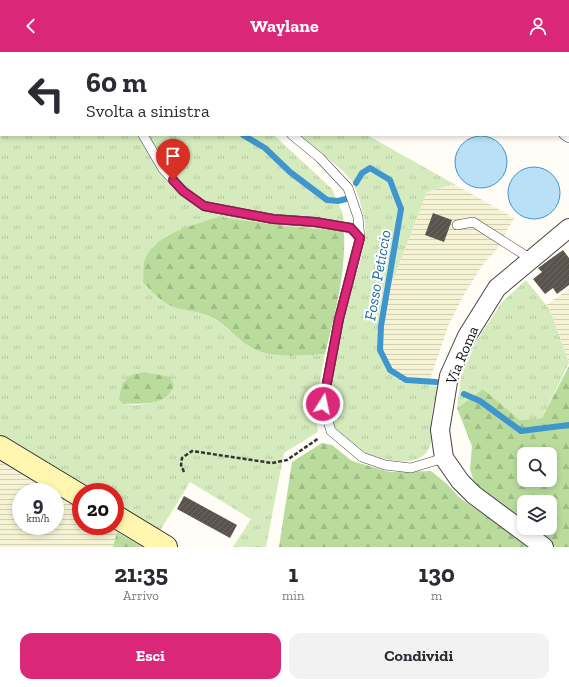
<!DOCTYPE html>
<html lang="it">
<head>
<meta charset="utf-8">
<style>
	:root { --surface:#fff; --page:#f2f2f3; --text:#2b2b33; --muted:#7c7c81; --accent:#db2777 }
	body { margin:0; font-family:"Zilla Slab",serif; background:var(--page); color:var(--text); height:100vh; display:flex; flex-direction:column; font-size:15px; white-space:nowrap }
	* { box-sizing:border-box; margin:0 }
	p { font-size:13px; color:var(--muted) }
	.icon { flex:none; width:22px; height:22px; fill:none; stroke:currentColor; stroke-width:2; stroke-linecap:round; stroke-linejoin:round }
	.map { position:relative; height:495px; overflow:hidden }
	.panel { display:flex; flex-direction:column; background:var(--surface); flex:1 }
	.panel>* { flex:none }
	.top-card { position:absolute; left:0px; top:0px; width:569px; height:84px; box-shadow:0 2px 6px #0003; background:#fff; color:var(--text); overflow:hidden }
	.fabs { position:absolute; left:517px; top:395px; display:grid; gap:8px }
	.fabs a { display:grid; place-items:center; width:40px; height:40px; border-radius:8px; background:var(--surface); box-shadow:0 2px 6px #0003; font-size:20px }
	.speed { position:absolute; left:12px; top:431px; display:flex; gap:8px; font-size:20px; font-weight:700; text-align:center }
	.speed>* { display:grid; place-content:center; width:52px; height:52px; border-radius:50%; background:var(--surface); box-shadow:0 2px 6px #0003; line-height:1 }
	.speed small { font-size:10px; font-weight:400 }
	.speed .limit { border:6px solid #d22; background:#fff; color:#111 }
	.pin { position:absolute; display:grid; place-items:center; width:34px; height:34px; color:#fff; margin:-41px -17px; border-radius:50% 50% 50% 0; rotate:-45deg; box-shadow:0 0 4px #0007 }
	.pin .icon { rotate:45deg }
	.me { position:absolute; width:44px; margin:-22px; rotate:10deg; stroke-linejoin:round; filter:drop-shadow(0 0 3px #0008) }
	.turn { display:flex; align-items:center; gap:14px; height:84px; padding:0 20px; font-size:18px }
	.turn .icon { width:52px; height:52px; stroke-width:2.5 }
	.turn b { display:block; font-size:28px; line-height:34px }
	.eta { display:flex; justify-content:space-evenly; align-items:center; height:68px; text-align:center }
	.eta b { font-size:24px; font-weight:800; line-height:28px }
	.primary-button { display:flex; gap:8px; margin-top:auto; padding:8px 20px }
	.primary-button a { flex:1; height:46px; border-radius:12px; background:var(--accent); color:#fff; font-size:16px; font-weight:800; line-height:46px; text-align:center }
	.primary-button a+a { background:var(--page); color:var(--text) }
	header { display:flex; justify-content:space-between; align-items:center; height:52px; padding:0 20px; background:var(--accent); color:#fff; font-size:18px; font-weight:800 }
	.map>svg:first-child { display:block }
	.farmland { fill:url(#farmland-rules) }
	.grass { fill:url(#grass-tufts); fill-rule:evenodd }
	.forest { fill:url(#forest-firs); fill-rule:evenodd }
	.water { fill:#b9e0f7; stroke:#3f96cf }
	.lines { fill:none; stroke-linecap:round; stroke-linejoin:round }
	.stream { stroke:#3f96cf; stroke-width:6 }
	.building { fill:url(#building-hatch) }
	.lane-casing { stroke:#444; stroke-width:10 }
	.street-casing { stroke:#444; stroke-width:20 }
	.secondary-casing { stroke:#333; stroke-width:24 }
	.path { stroke:#333; stroke-width:2.5; stroke-dasharray:4 2; stroke-linecap:butt }
	.lane { stroke:#fff; stroke-width:9 }
	.street { stroke:#fff; stroke-width:18 }
	.secondary { stroke:#fff6b0; stroke-width:22 }
	.route-casing { stroke:#8e194d; stroke-width:10 }
	.route { stroke:#db2777; stroke-width:7 }
	.labels { text-anchor:middle; stroke-width:4; stroke-linejoin:round; paint-order:stroke }
	.street-label { font-size:15px; fill:#111; stroke:#fff }
	.water-label { font-size:16px; font-style:italic; fill:#1768a6; stroke:#fff }
</style>
</head>
<body>
<header><svg class="icon" aria-label="back" viewBox="0 0 24 24"><path d="M15 5l-7 7 7 7"/></svg>Waylane<svg class="icon" aria-label="person" viewBox="0 0 24 24"><circle cx="12" cy="8" r="4"/><path d="M4 21q1-7 8-7t8 7"/></svg></header>
<div class="map">
<svg width="569" height="495" viewBox="0 0 569 495">
	<defs>
		<pattern id="farmland-rules" width="6" height="5" patternUnits="userSpaceOnUse"><rect width="6" height="5" fill="#f6f3d4"/><path d="M0 2.5h6" fill="none" stroke="#d2cfb5"/></pattern>
		<pattern id="grass-tufts" width="24" height="20" patternUnits="userSpaceOnUse"><rect width="24" height="20" fill="#d5ebbd"/><path d="M3 7l-1-3M5 7V3M7 7l1-3M15 17l-1-3M17 17v-4M19 17l1-3" fill="none" stroke="#b6c8a1"/></pattern>
		<pattern id="forest-firs" width="22" height="20" patternUnits="userSpaceOnUse"><rect width="22" height="20" fill="#b9dc9c"/><path d="M5 1l3.5 6h-7zM16 11l3.5 6h-7z" fill="#9ebc85"/></pattern>
		<pattern id="building-hatch" width="6" height="6" patternUnits="userSpaceOnUse"><rect width="6" height="6" fill="#5a524d"/><path d="M-1 1l2-2M0 6l6-6M5 7l2-2" fill="none" stroke="#6d6662"/></pattern>
	</defs>
	<rect width="100%" height="100%" fill="#fffdf5"/>
	<path class="farmland" d="M454,132L514,166L496,199L486,208L466,239L449,272L428,333L409,331L398,328L389,320L377,296L384,242L393,228L427,140Z
		M569,237V311L550,258L546,253Z
		M0,410L51,440H21V474H55V442L81,458V474H107L117,480L113,495H0Z"/>
	<path class="grass" d="M44,0H197L198,1H44Z
		M0,63L1,83H274L332,137L343,162L344,179L284,174L194,173L168,183L152,195L175,255C188,258 205,260 216,268C228,276 239,290 252,296C274,306 302,303 325,302L315,355L318,380L284,401L266,495H233L251,467L190,430L158,482L115,455V440H91L0,387ZM137,321H152L155,350L137,353L123,352Z
		M299,83H367L454,132L427,140L393,228L384,242L377,296L389,320L398,328L409,331L438,334C435,346 432,357 431,369C431,377 433,386 430,394C422,417 388,409 371,403C358,398 337,384 333,370C324,339 342,271 351,239C358,216 369,190 364,166C361,154 358,138 351,128C341,115 313,95 299,83Z
		M526,228L550,258L569,311L542,366L520,368L483,337L457,356L461,325L477,288L502,250Z"/>
	<path class="forest" d="M218,165L284,174L344,179C346,222 335,262 325,302C302,303 273,307 252,296C238,289 228,275 215,267C204,260 189,259 177,256C162,251 153,241 143,230C144,224 143,217 144,211C152,181 193,174 218,165Z
		M569,314V495H555L529,476H550V450H524V472L483,440L473,427L470,417L472,394L457,356L483,337L520,368L542,366ZM524,402H550V428H524Z
		M144,320L170,325L174,333C167,355 141,351 123,352L119,347L122,332L131,323Z
		M322,391L332,393L352,409L390,420L431,419L447,432L460,446L531,495H279L292,410Z
		M117,480L142,495H113Z"/>
	<path class="water" d="M455 110a26 26 0 1 1 52 0a26 26 0 1 1-52 0Z
		M508 141a26 26 0 1 1 52 0a26 26 0 1 1-52 0Z"/>
	<g class="lines">
		<path class="stream" d="M148,0V1
			M243,83L265,96L290,120L327,148L338,149L346,147
			M356,131L362,121L370,116L390,128L401,157L381,274L380,298L390,318L406,328L436,330
			M464,342L480,349L521,379L569,373"/>
	</g>
	<path class="building" d="M433,161L452,168L444,190L425,183Z
		M563,198L569,206V233L557,242L553,236L545,242L533,227L542,220L538,216Z
		M184,444L237,473L230,486L177,457Z"/>
	<g class="lines">
		<defs>
			<path id="lane" d="M110,0V1
				M218,0V1
				M401,0L403,1
				M143,83L163,117L183,139L204,154L273,167L315,170L351,176L360,186
				M292,83L320,106L348,136L358,165L360,186L339,267L323,352L331,379L362,405L385,413L411,416L444,406
				M564,83L569,86
				M457,173L473,170L531,207"/>
			<path id="street" d="M544,495L474,443L460,429L444,406L440,378L449,324L467,284L497,236L569,176"/>
			<path id="secondary" d="M0,395L81,444
				M115,464L166,495"/>
		</defs>
		<use href="#lane" class="lane-casing"/>
		<use href="#street" class="street-casing"/>
		<use href="#secondary" class="secondary-casing"/>
		<path class="path" d="M184,420L181,413L182,406L192,399L272,411L287,408L319,386"/>
		<use href="#lane" class="lane"/>
		<use href="#street" class="street"/>
		<use href="#secondary" class="secondary"/>
	</g>
	<g class="lines">
		<defs>
			<path id="route" d="M173,128L183,139L204,154L273,167L315,170L351,176L360,186L339,267L323,352"/>
		</defs>
		<use href="#route" class="route-casing"/>
		<use href="#route" class="route"/>
	</g>
	<g class="labels">
		<g class="street-label">
			<text transform="translate(462 303) rotate(-67)" y="5">Via Roma</text>
		</g>
		<g class="water-label">
			<text transform="translate(377 223) rotate(-80)" y="6">Fosso Peticcio</text>
		</g>
	</g>
</svg>
<div class="fabs">
<a><svg class="icon" aria-label="search" viewBox="0 0 24 24"><circle cx="10" cy="10" r="6"/><path d="M15 15l6 6"/></svg></a>
<a><svg class="icon" aria-label="layers" viewBox="0 0 24 24"><path d="M12 4l9 5-9 5-9-5zM3 14l9 5 9-5"/></svg></a>
</div>
<div class="speed"><div>9<small>km/h</small></div><div class="limit">20</div></div>
<div class="pin" style="left:173px;top:128px;background:#d93025"><svg class="icon" aria-label="arrive" viewBox="0 0 24 24"><path d="M6 21V4h12l-3 4 3 4H6"/></svg></div>
<svg class="me" style="left:323px;top:352px" viewBox="-20 -20 40 40"><circle r="17" fill="#db2777" stroke="#fff" stroke-width="3"/><path d="M0-11L8 9 0 5-8 9z" fill="#fff"/></svg>
<div class="top-card">
<div class="turn"><svg class="icon" aria-label="left" viewBox="0 0 24 24"><path d="M17 20v-9H6M10 6l-5 5 5 5"/></svg><div><b>60 m</b>Svolta a sinistra</div></div>
</div>
</div>
<section class="panel">
<div class="eta">
<div><b>21:35</b><p>Arrivo</p></div>
<div><b>1</b><p>min</p></div>
<div><b>130</b><p>m</p></div>
</div>
<div class="primary-button"><a>Esci</a><a>Condividi</a></div>
</section>
</body>
</html>
